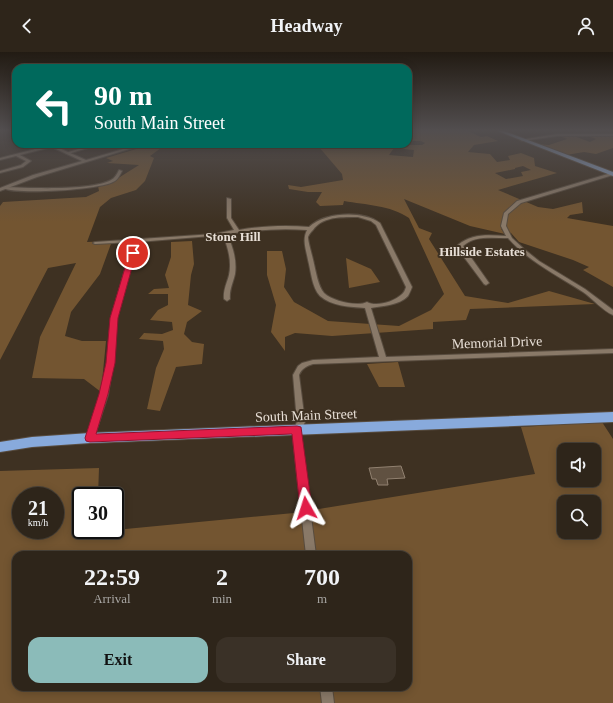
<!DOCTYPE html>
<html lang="en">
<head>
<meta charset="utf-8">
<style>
	:root { --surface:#2e251a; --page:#3a3127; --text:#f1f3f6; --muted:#a7a5a2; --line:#494239; --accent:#8bbbb9 }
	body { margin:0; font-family:"Times New Roman",serif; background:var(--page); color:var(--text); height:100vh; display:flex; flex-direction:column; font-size:15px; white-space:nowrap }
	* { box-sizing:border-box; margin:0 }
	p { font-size:13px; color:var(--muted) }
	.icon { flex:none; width:22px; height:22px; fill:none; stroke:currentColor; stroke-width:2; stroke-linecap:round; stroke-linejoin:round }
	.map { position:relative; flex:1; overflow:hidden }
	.details { position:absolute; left:12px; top:499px; width:400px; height:140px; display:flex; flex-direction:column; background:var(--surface); border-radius:12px; box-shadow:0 2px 10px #0003,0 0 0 1px var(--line) }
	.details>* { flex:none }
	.hud { position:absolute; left:12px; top:12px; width:400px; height:84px; border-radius:12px; box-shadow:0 2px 10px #0003,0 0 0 1px var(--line); background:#00695c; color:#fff; overflow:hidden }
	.tools { position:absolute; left:557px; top:391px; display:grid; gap:8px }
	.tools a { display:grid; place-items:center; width:44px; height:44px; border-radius:8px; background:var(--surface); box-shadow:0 2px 10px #0003,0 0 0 1px var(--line); font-size:20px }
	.speed { position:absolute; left:12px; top:435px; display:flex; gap:8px; font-size:20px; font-weight:700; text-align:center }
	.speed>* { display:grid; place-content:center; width:52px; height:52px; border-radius:50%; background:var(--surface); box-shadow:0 2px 10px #0003,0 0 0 1px var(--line); line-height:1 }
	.speed small { font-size:10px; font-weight:400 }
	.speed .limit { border:2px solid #111; border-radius:6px; background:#fff; color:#111 }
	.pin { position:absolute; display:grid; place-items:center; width:34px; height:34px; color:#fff; margin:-17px; border:2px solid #fff; border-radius:50%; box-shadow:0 1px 4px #0007 }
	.me { position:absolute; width:44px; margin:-22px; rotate:354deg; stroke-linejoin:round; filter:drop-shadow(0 0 3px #0008) }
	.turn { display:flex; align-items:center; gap:14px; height:84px; padding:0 16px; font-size:18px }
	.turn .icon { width:52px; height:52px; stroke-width:2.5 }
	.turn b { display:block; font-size:28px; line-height:34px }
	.eta { display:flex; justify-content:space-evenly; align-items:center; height:68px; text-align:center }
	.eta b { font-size:24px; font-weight:700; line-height:28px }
	.button { display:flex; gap:8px; margin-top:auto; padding:8px 16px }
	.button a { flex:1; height:46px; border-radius:12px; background:var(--accent); color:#111; font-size:16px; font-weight:700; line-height:46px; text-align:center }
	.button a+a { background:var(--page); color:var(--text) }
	header { display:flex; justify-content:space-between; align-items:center; height:52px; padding:0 16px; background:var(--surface); font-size:18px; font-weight:700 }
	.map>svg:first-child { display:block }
	.built { fill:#473621 }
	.green { fill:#735531; fill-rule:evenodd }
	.building { fill:#605141; stroke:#918170 }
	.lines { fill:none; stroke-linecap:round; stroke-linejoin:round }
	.minor-casing { stroke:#584c3f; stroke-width:2 }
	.tertiary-casing { stroke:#584c3f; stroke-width:2 }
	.primary-casing { stroke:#584c3f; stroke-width:2 }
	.trunk-casing { stroke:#584c3f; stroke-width:2 }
	.minor { fill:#897968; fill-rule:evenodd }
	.tertiary { fill:#897968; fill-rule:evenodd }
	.primary { fill:#889ebf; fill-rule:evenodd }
	.trunk { fill:#88aadc; fill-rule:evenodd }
	.route { fill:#e11d48; stroke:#92132f }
	.labels { text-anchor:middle; stroke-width:4; stroke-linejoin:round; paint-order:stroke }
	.far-neighbourhood-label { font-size:13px; font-weight:bold; fill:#e8dfd6; stroke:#3e3122 }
	.street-label { font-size:14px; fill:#e8dfd6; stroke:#3e3122 }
</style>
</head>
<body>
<header><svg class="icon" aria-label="back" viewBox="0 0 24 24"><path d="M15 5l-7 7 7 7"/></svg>Headway<svg class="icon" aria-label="person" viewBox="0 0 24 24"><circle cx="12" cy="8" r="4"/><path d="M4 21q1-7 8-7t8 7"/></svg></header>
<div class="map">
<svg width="613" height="651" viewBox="0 0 613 651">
	<rect width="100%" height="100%" fill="#3e3122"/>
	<path class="built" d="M51,92H97L70,99Z"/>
	<path class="green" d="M408,79H468L481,85L487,84L498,89L474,93L468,100L490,102L497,110L510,108L508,104L521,101L534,106L535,114L557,121L498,138L538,155L553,157L582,150L583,161L570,163L567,166L613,174V235L583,218L589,215L573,208L519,190L511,181L501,177L505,182L470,174L404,147L419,176L432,181L429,187L465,244L508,251L549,239L595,252L470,257L466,268L433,270V277L332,284L295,281L285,285V299L271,280L276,253L267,223V199H282L286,217L284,235L294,250L328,269L399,274L431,258L444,242L409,166C390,153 366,153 344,149L343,153L320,154L316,150L322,140H308L289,137L288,133L301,135L343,128L342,122L319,95C305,93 275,101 266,92L422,93L425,91L421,89H408ZM394,96L414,98L413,105L389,103ZM523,114L531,118L521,120L523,124L506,127L495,121L515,117V116Z
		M560,84H574L590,90L596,87L588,84H613V96L596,102L584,100L566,103L537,92L549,93L567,87Z
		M153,92H171L165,93L150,104L154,106L145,129L136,138L111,146L100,155L87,190L112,189L100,222L71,260L65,284L82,289H106L101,340L84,327L32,326L40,285L76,211L48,216L0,308V154L3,150L86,145L99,139L98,134L112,130L139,113L107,111L113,109L106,106Z
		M192,189L194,212L191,223L188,253L202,259L187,270L184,282L192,290L204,292L202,312L176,315L160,359L147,357L156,316L164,297L163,289L139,287L144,281L162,282L173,278L172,270L150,268L158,258L168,253V242H148L154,237L169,236L165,223L171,205V190Z
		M346,206L371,217L380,230L349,236Z
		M398,310L405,335H379L367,312Z
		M602,370L613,387V651H0V419L99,416L98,444H81V478H115L294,461L535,422L521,375ZM564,398H594V428H564ZM21,444H55V478H21ZM564,450H594V480H564ZM16,503H408V635H16Z"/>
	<path class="building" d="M401,414L405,426L387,427L388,433H378L376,427H372L369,416Z"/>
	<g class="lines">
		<defs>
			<path id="minor" d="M557,82H613V84H557L522,89L520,88Z
				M95,92H101L68,102L65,101Z
				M51,93L52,95L20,103L31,109L23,115L0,121V119L21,113L26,109L16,104L0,108V106Z
				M119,118L122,119C120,123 118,127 115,129C102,138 16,143 3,136L5,135C29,136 91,139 111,128C115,126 117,122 119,118Z
				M611,121H613V123L521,151L508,162L506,174L512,186L524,197L539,209L585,237L613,258V263C603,259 593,247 583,240C557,223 529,210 508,186C492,186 475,183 463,194L489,231L486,233L484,232L458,197V193C472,181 489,183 506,184L501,174L504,161L517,149Z
				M227,146L231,147V166L239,178C262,174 286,173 309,175C324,160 363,158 380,171L412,235C411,238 409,242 408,244C400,253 382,254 371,256L386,305L613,297V301L313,312C307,314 302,316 299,323L305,370L301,378V386L316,503H306L293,386V378L297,370L293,323L298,314L302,311L313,308L379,305L365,256C351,255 331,254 320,244C312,236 311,219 308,208C306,197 302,188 307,178C280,176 254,178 227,182C233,195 237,208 235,222C233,231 229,238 230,247L227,249L224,247C223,238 227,231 229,223C232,209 228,196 223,183L138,190L117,266L113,311L108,343L94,386L93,388L90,389L87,388L86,386L100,343L107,311L111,266L133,190L95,192L93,191L95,190L214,182L234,178L227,166ZM358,165L371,169L376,173L406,235C405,238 404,241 401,243C393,250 376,255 367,250C358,255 332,249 324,241C318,234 316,220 314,212C313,206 308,190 308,185C309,182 312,179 313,178C323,164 342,165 358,165Z
				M320,635H332L334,651H322Z"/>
			<path id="tertiary" d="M45,92H50L86,108L140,92H146L37,125L0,139V136L33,123L82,109Z"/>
			<path id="primary" d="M498,79H504L613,120V124Z"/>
			<path id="trunk" d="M613,360V370L90,391L32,395L0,400V390L32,385L90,381Z"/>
		</defs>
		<use href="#minor" class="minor-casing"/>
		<use href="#tertiary" class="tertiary-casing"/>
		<use href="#primary" class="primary-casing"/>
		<use href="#trunk" class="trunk-casing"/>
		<use href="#minor" class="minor"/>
		<use href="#tertiary" class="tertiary"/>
		<use href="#primary" class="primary"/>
		<use href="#trunk" class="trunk"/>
	</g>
	<linearGradient id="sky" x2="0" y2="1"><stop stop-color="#221b13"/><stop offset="0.46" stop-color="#524e4f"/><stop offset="1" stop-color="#524e4f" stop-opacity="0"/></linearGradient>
	<rect width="613" height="170" fill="url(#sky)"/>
	<path class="route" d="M130,199L136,201L118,266L115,311L108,342L96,382L297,374L301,375L312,456L310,460L306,461L302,460L300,456L292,382L90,390L86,389L85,386L99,342L106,311L110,266Z"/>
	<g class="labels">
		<g class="far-neighbourhood-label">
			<text x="233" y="189">Stone Hill</text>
			<text x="482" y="204">Hillside Estates</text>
		</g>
		<g class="street-label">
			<text transform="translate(497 290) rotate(-2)" y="5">Memorial Drive</text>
			<text transform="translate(306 363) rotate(-2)" y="5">South Main Street</text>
		</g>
	</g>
</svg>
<div class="tools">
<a><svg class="icon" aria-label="sound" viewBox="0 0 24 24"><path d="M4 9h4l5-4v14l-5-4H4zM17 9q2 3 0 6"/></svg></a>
<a><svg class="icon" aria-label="search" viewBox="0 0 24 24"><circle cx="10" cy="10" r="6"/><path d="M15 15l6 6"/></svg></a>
</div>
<div class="speed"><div>21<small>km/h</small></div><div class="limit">30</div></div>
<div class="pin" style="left:133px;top:201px;background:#d93025"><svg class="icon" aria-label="arrive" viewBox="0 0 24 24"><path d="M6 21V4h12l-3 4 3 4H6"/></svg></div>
<svg class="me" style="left:306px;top:456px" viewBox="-20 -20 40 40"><path d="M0-17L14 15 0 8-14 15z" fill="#e11d48" stroke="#fff" stroke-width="4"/></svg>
<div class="hud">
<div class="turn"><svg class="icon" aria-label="left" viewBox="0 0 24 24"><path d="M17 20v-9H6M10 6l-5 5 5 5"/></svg><div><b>90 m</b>South Main Street</div></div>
</div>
<section class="details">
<div class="eta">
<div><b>22:59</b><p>Arrival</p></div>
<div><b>2</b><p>min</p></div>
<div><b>700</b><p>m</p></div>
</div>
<div class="button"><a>Exit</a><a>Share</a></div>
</section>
</div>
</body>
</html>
